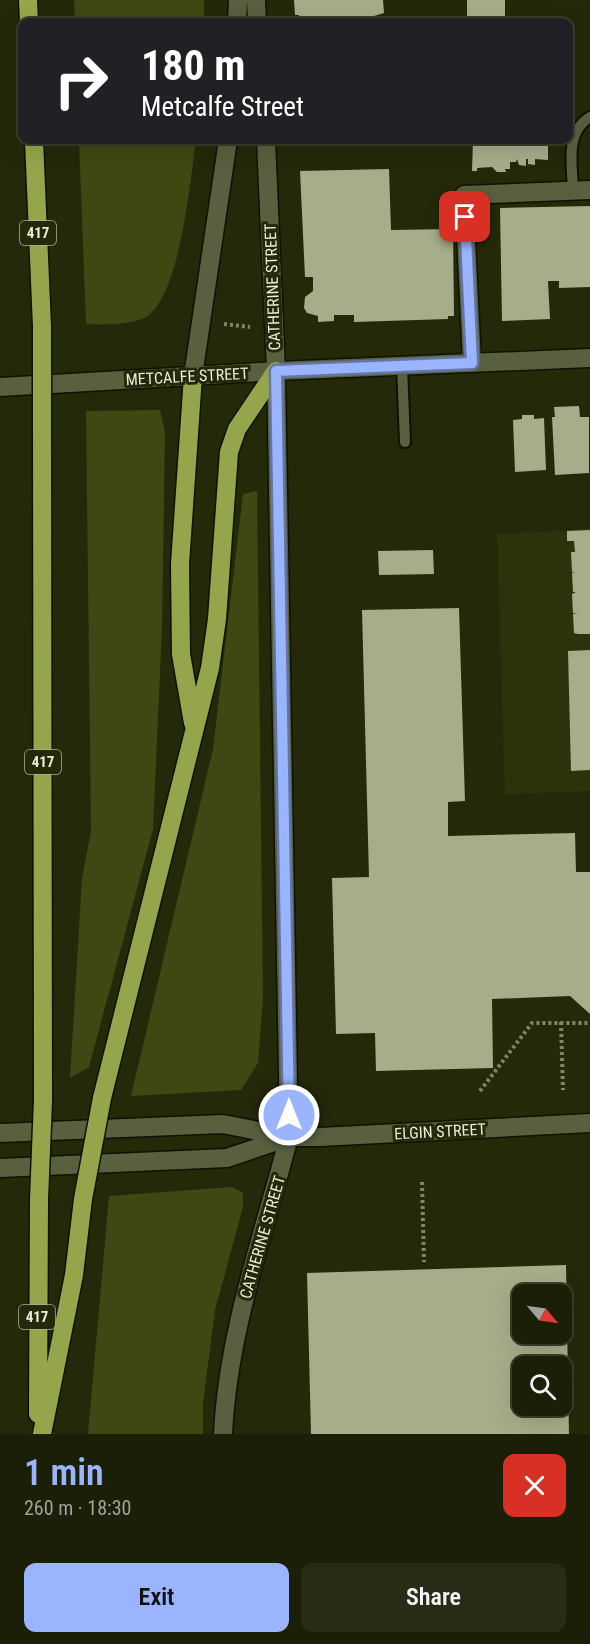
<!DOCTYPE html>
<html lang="en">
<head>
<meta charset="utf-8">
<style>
	:root { --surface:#1b1f08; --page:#282c16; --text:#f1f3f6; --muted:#a0a29c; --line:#393d29; --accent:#9ab5fd }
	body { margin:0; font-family:"Roboto Condensed",sans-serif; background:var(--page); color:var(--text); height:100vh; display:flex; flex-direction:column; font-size:22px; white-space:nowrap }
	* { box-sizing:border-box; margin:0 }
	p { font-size:20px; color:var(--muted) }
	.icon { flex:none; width:33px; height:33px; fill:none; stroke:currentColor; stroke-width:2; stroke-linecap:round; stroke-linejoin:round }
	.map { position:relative; height:1434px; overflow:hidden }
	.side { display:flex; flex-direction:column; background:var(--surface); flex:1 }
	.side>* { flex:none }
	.guide { position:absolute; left:18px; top:18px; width:555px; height:126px; border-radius:12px; box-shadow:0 6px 24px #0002,0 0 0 2px var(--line); background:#202124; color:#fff; overflow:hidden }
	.needle { width:39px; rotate:119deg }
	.controls { position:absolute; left:512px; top:1284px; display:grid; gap:12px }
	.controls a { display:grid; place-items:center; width:60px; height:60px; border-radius:12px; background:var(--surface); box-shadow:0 6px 24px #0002,0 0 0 2px var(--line); font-size:30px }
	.pin { position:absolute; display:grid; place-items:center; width:51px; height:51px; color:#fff; margin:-26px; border-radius:12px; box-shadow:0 3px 9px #0006 }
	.me { position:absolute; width:66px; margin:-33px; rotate:0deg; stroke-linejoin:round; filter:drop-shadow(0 0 4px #0008) }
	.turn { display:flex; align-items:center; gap:21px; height:126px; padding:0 24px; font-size:27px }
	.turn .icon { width:78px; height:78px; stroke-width:2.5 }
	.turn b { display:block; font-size:42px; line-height:51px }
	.round { display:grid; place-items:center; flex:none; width:63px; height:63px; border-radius:12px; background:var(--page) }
	.head { display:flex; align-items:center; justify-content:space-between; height:102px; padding:0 24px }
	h1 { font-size:36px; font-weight:600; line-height:45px; color:var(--accent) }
	.primary-button { display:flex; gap:12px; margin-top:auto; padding:12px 24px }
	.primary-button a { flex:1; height:69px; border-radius:12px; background:var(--accent); color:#111; font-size:24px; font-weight:600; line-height:69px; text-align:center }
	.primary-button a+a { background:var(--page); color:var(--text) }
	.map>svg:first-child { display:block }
	.built { fill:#2c330b }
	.green { fill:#3f4813 }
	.building { fill:#a5ad8a; fill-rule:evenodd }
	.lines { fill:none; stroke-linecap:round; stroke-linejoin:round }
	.service-casing { stroke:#0e1200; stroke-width:14 }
	.minor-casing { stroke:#0e1200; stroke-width:21 }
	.tertiary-casing { stroke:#0e1200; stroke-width:21 }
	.secondary-casing { stroke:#0e1200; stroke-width:21 }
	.motorway-casing { stroke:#0e1200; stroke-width:21 }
	.path { stroke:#81856d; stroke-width:4; stroke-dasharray:3 3; stroke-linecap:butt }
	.service { stroke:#59603f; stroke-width:10 }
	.minor { stroke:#59603f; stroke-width:18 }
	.tertiary { stroke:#59603f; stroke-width:18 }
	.secondary { stroke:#59603f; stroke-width:18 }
	.motorway { stroke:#95a54b; stroke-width:18 }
	.motorway-bridge-casing { stroke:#0e1200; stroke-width:21; stroke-linecap:butt }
	.motorway-bridge { stroke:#95a54b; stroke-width:18 }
	.route-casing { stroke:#6476a4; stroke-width:15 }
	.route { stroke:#9ab5fd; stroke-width:10 }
	.labels { text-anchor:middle; stroke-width:6; stroke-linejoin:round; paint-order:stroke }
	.shield { fill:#24290a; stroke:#adb29c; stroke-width:1.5 }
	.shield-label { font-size:15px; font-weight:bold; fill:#e8ecda }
	.street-label { font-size:16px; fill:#e8ecda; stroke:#24290a }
</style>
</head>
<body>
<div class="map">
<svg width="590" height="1434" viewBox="0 0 590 1434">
	<rect width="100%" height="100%" fill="#24290a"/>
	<path class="built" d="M590,529V791L505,794L497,534Z"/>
	<path class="green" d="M74,0H204V22H75Z
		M79,140H196C190,181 181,288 149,315C137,325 101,325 86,324Z
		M160,410L165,433L162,628L153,829L89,1067L70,1078L82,878L91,831L86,411Z
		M257,491L263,999L258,1063L241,1090L131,1096L213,749L243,494Z
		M232,1187L243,1193V1207L215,1310L203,1403V1434H88L109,1196Z"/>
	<path class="building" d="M294,0H383L384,13L374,16V22H299V15H295Z
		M467,0H505V21L494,22L487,19H473V22H467Z
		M323,140H357V145L323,146Z
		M473,140H548V160L535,159V165L528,164V159H526V166L519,165L517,159L516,162H510V169H505L506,172H497L492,167L477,168V171H472Z
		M389,169L391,230L453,229L454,316H448V319L354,322V315H334V321L318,322V316L307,313L304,308L305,297L313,291V277H305L300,171Z
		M590,206V287L559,288V281H548L550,319L502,321L500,208Z
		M579,406L580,417H589V473L555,475L552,417H555L554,407Z
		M522,415H534V419L544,418L546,470L515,472L513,420L522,419Z
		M590,530V634H578L574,633L573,614L577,613H573L572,594L576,592H573L572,573H575L572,572L571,552H575L574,541H567V531Z
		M433,550L434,574L379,575L378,551Z
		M459,608L465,801L448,802V836L575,833L576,872H590V1014L570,996L492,999L493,1068L376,1071L375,1033L336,1034L332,878L369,877L362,610Z
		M590,650V770L571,771L568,651Z
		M566,1265L569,1434H311L307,1273ZM522,1294H561V1334H522ZM522,1366H561V1406H522Z"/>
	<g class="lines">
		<defs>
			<path id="service" d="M573,190C572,164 565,132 590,117
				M402,366L405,442"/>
			<path id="minor" d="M472,363L464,195L590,190"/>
			<path id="tertiary" d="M223,1434C228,1332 263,1236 289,1137"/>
			<path id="secondary" d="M256,0L257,22
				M237,22L238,0
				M266,140L276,371L289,1137
				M193,376L228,140
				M0,387L276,371L590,358
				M0,1133L223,1124L289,1137H320L590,1123
				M0,1168L227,1158L286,1138"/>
			<path id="motorway" d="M28,0L29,22
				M34,140L42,327
				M193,376L180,564L181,654L193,723
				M42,424L43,1100
				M102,1098L210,668L217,619L229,452L237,429L276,371
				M38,1414L39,1200
				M42,1434L74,1275L83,1199"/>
		</defs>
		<use href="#service" class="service-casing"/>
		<use href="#minor" class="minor-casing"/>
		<use href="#tertiary" class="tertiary-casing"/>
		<use href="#secondary" class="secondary-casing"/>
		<use href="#motorway" class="motorway-casing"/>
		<path class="path" d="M224,324L250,327
			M561,1022L563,1090
			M480,1091L532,1023H590
			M422,1182L424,1262"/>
		<use href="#service" class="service"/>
		<use href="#minor" class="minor"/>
		<use href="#tertiary" class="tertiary"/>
		<use href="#secondary" class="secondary"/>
		<use href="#motorway" class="motorway"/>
		<defs>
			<path id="motorway-bridge" d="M42,327V424
				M83,1199L102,1098
				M39,1200L43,1100"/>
		</defs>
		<use href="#motorway-bridge" class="motorway-bridge-casing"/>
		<use href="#motorway-bridge" class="motorway-bridge"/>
	</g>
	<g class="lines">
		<defs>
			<path id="route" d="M289,1115L276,371L472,363L465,217"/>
		</defs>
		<use href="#route" class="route-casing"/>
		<use href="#route" class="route"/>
	</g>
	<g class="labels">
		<g class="shield">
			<rect x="20" y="221" width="36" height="24" rx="4.5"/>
			<rect x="25" y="750" width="36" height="24" rx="4.5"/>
			<rect x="19" y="1305" width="36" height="24" rx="4.5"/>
		</g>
		<g class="shield-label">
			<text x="38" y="238">417</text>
			<text x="43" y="767">417</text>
			<text x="37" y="1322">417</text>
		</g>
		<g class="street-label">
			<text transform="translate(272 287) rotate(-92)" y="6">CATHERINE STREET</text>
			<text transform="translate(187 376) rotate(-3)" y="6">METCALFE STREET</text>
			<text transform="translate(440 1131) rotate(-3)" y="6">ELGIN STREET</text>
			<text transform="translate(262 1237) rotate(-74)" y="6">CATHERINE STREET</text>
		</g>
	</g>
</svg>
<div class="controls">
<a><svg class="needle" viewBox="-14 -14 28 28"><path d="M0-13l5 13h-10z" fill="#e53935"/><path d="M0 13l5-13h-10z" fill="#a0a29c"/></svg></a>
<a><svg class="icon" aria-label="search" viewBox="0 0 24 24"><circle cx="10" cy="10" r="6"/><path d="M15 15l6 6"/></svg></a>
</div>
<div class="pin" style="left:465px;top:217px;background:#d93025"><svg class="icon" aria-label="arrive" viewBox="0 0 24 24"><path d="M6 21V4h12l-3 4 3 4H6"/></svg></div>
<svg class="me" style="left:289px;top:1115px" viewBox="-20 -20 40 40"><circle r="17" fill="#9ab5fd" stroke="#fff" stroke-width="3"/><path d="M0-11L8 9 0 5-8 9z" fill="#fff"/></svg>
<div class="guide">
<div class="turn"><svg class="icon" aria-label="right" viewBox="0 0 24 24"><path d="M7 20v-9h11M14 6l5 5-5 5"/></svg><div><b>180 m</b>Metcalfe Street</div></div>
</div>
</div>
<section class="side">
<div class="head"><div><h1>1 min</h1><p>260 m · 18:30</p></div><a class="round" style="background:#d93025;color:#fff"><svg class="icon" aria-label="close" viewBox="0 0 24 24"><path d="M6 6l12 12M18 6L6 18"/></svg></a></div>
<div class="primary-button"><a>Exit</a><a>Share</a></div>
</section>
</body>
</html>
